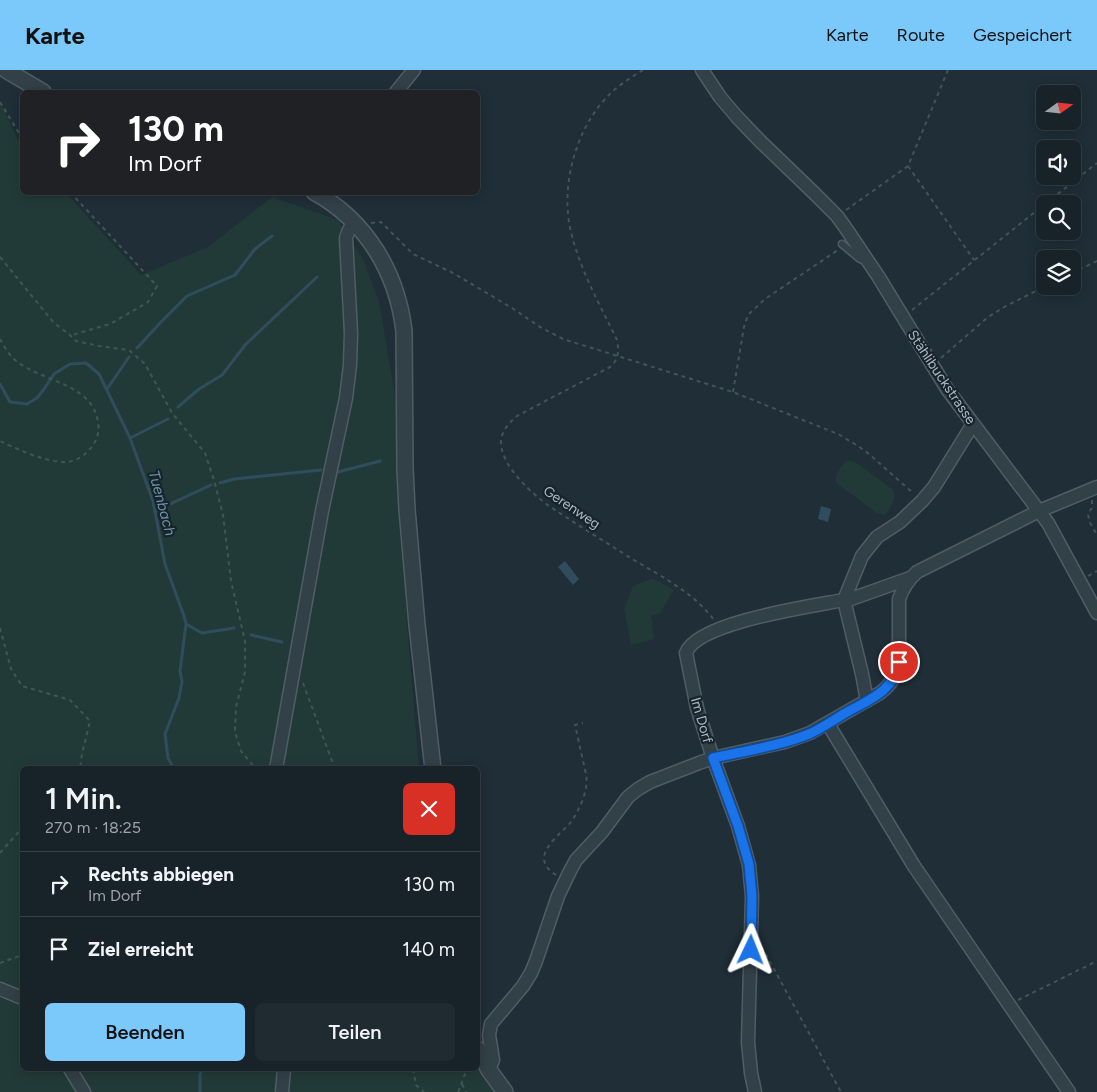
<!DOCTYPE html>
<html lang="de">
<head>
<meta charset="utf-8">
<style>
	:root { --surface:#172229; --page:#202a31; --text:#f1f3f6; --muted:#9ea4a8; --line:#363f46; --accent:#7bc8fb }
	body { margin:0; font-family:Figtree,sans-serif; background:var(--page); color:var(--text); height:100vh; display:flex; flex-direction:column; font-size:19px; white-space:nowrap }
	* { box-sizing:border-box; margin:0 }
	p { font-size:16px; color:var(--muted) }
	.icon { flex:none; width:28px; height:28px; fill:none; stroke:currentColor; stroke-width:2; stroke-linecap:round; stroke-linejoin:round }
	.map { position:relative; flex:1; overflow:hidden }
	.drawer { position:absolute; left:20px; top:696px; width:460px; height:305px; display:flex; flex-direction:column; background:var(--surface); border-radius:8px; box-shadow:0 2px 12px #0003,0 0 0 1px var(--line) }
	.drawer>* { flex:none }
	.top-card { position:absolute; left:20px; top:20px; width:460px; height:105px; border-radius:8px; box-shadow:0 2px 12px #0003,0 0 0 1px var(--line); background:#202124; color:#fff; overflow:hidden }
	.needle { width:32px; rotate:75deg }
	.buttons { position:absolute; left:1036px; top:15px; display:grid; gap:10px }
	.buttons a { display:grid; place-items:center; width:45px; height:45px; border-radius:8px; background:var(--surface); box-shadow:0 2px 12px #0003,0 0 0 1px var(--line); font-size:25px }
	.pin { position:absolute; display:grid; place-items:center; width:42px; height:42px; color:#fff; margin:-21px; border:2px solid #fff; border-radius:50%; box-shadow:0 1px 5px #0007 }
	.me { position:absolute; width:55px; margin:-28px; rotate:2deg; stroke-linejoin:round; filter:drop-shadow(0 0 4px #0008) }
	.turn { display:flex; align-items:center; gap:18px; height:105px; padding:0 25px; font-size:22px }
	.turn .icon { width:65px; height:65px; stroke-width:2.5 }
	.turn b { display:block; font-size:35px; line-height:42px }
	.round { display:grid; place-items:center; flex:none; width:52px; height:52px; border-radius:8px; background:var(--page) }
	.summary { display:flex; align-items:center; justify-content:space-between; height:85px; padding:0 25px }
	h1 { font-size:30px; font-weight:600; line-height:38px }
	.action { display:flex; gap:10px; margin-top:auto; padding:10px 25px }
	.action a { flex:1; height:58px; border-radius:8px; background:var(--accent); color:#111; font-size:20px; font-weight:600; line-height:58px; text-align:center }
	.action a+a { background:var(--page); color:var(--text) }
	ul { padding:0; list-style:none }
	li { display:flex; align-items:center; gap:15px; height:65px; padding:0 25px; border-top:1px solid var(--line) }
	li div { flex:1 }
	li b { display:block; font-size:19px }
	li em { font-style:normal }
	header { display:flex; align-items:center; gap:30px; box-sizing:border-box; height:70px; padding:0 25px; background:var(--accent); color:#111 }
	header strong { font-size:24px }
	nav { display:flex; gap:28px; margin-inline-start:auto; font-size:18px }
	.map>svg:first-child { display:block }
	.green { fill:#223a37 }
	.water { fill:#304d5d }
	.lines { fill:none; stroke-linecap:round; stroke-linejoin:round }
	.stream { stroke:#304d5d; stroke-width:3 }
	.service-casing { stroke:#505d65; stroke-width:9 }
	.minor-casing { stroke:#505d65; stroke-width:15 }
	.tertiary-casing { stroke:#505d65; stroke-width:18 }
	.path { stroke:#405654; stroke-width:2; stroke-dasharray:4 4; stroke-linecap:butt }
	.service { stroke:#324047; stroke-width:6 }
	.minor { stroke:#324047; stroke-width:12 }
	.tertiary { stroke:#324047; stroke-width:15 }
	.route-casing { stroke:#114b97; stroke-width:12 }
	.route { stroke:#1a73e8; stroke-width:9 }
	.labels { text-anchor:middle; stroke-width:4.5; stroke-linejoin:round; paint-order:stroke }
	.street-label { font-size:14px; fill:#acbbc4; stroke:#18242c }
	.water-label { font-size:15px; font-style:italic; fill:#6c94aa; stroke:#18242c }
</style>
</head>
<body>
<header>
<strong>Karte</strong>
<nav><a>Karte</a><a>Route</a><a>Gespeichert</a></nav>
</header>
<div class="map">
<svg width="1097" height="1022" viewBox="0 0 1097 1022">
	<rect width="100%" height="100%" fill="#1f2e37"/>
	<path class="green" d="M0,31L17,68L22,74V122L66,123L141,205L208,177L272,127L338,150L363,189L379,231L396,332L407,553L419,699H22V999H478V991L499,1022H0Z
		M847,391H851L857,393L892,419C898,428 891,436 886,444H878L839,415L836,412C835,404 840,395 847,391Z
		M653,508L674,520L660,543L651,546L654,569L631,575L624,539L633,516Z"/>
	<path class="water" d="M821,436L831,439L828,452L818,449Z
		M565,491L579,509L573,515L558,497Z"/>
	<g class="lines">
		<path class="stream" d="M137,278L160,253L187,226L235,205L255,179L272,166
			M0,314L10,332L27,334L37,328L44,319L54,304L70,294L86,293L99,304L130,368L153,431L165,494L184,546L186,554L180,601L182,612L179,628L165,664L168,688L174,699
			M107,319L129,287
			M178,337L199,319L222,305L246,274L317,207
			M130,368L168,349
			M338,402L380,391
			M220,413L234,409L321,400
			M155,441L211,415
			M186,554L202,563L234,558
			M251,565L282,572
			M200,1022V1005L202,999"/>
		<defs>
			<path id="service" d="M842,174L860,189L865,190"/>
			<path id="minor" d="M702,0L720,27L737,47L760,71L814,123L837,146L845,157L878,206L947,319L1048,453L1097,543
				M396,22L414,0
				M867,631L862,604L844,530L851,529L910,508
				M828,654L914,796L1069,1022
				M276,699L322,441L346,328L350,295L351,263L346,168L348,162L353,152
				M0,919L22,928
				M70,999L84,1022
				M489,1000L493,990L489,965L491,954L523,916L531,903L536,891L558,826L570,801L576,790L602,762L628,727L638,719L650,712L699,693L713,688L785,672L810,663L880,623C891,615 896,606 899,592V529C903,518 908,510 917,502L1039,441L1097,417
				M282,1022L284,999
				M755,1022L751,1003L748,972L752,826L749,795L738,756L713,688L697,638L686,583C697,552 813,536 844,530L862,486L877,467L900,452L922,431L934,417L973,354"/>
			<path id="tertiary" d="M6,0L43,22
				M314,122C367,151 397,203 404,261L405,399L407,439L417,555L433,699
				M478,979L489,1000L505,1022"/>
		</defs>
		<use href="#service" class="service-casing"/>
		<use href="#minor" class="minor-casing"/>
		<use href="#tertiary" class="tertiary-casing"/>
		<path class="path" d="M643,0C630,8 617,16 607,27C575,60 560,118 571,162C580,200 600,235 617,270C619,281 619,289 610,297L517,346C509,353 502,360 501,371C500,392 525,417 540,429C552,439 565,446 578,455C594,465 610,475 626,485C643,496 661,505 678,517C692,526 704,537 714,550
			M0,32L22,68
			M908,96L974,190
			M70,122L157,216L148,232L110,254L72,265
			M1045,134L1097,93
			M846,140L908,96L948,0
			M371,153L381,152L413,184L453,203L512,238L540,257L563,269L733,322L838,364L858,376L869,384L913,423
			M0,187L54,253L70,265L76,271L99,276L129,280L145,294L172,343L205,383L214,410L223,445L231,511L245,571V602L236,637L235,662L241,681L254,697L257,699
			M1072,203L1097,191
			M912,240L1045,134
			M0,269C5,278 10,287 19,293C45,312 92,314 98,352C100,363 96,373 89,380C82,388 72,393 62,392C43,391 17,379 0,371
			M941,288L988,247L1006,236L1046,216
			M733,322L744,257L747,248L750,243L765,229L838,180
			M1092,430V438L1088,443L1089,451L1097,465
			M1088,506L1097,501
			M0,558L11,599L22,616L70,630L90,651L82,684L80,699
			M303,613L335,699
			M0,783L22,758
			M556,805C553,803 549,800 547,797C535,781 563,762 571,752C580,739 589,719 586,704L575,655L583,653
			M762,877L841,1022
			M0,893L22,885
			M1018,930L1097,891
			M413,999L416,1015L424,1022
			M462,1014L466,1022
			M458,1022C462,1014 463,1006 468,999"/>
		<use href="#service" class="service"/>
		<use href="#minor" class="minor"/>
		<use href="#tertiary" class="tertiary"/>
	</g>
	<g class="lines">
		<defs>
			<path id="route" d="M751,880L752,826L749,794L738,756L713,688C745,681 779,676 809,664C823,658 836,648 849,641C873,628 893,621 899,592"/>
		</defs>
		<use href="#route" class="route-casing"/>
		<use href="#route" class="route"/>
	</g>
	<g class="labels">
		<g class="street-label">
			<text transform="translate(942 307) rotate(56)" y="5">Stählibuckstrasse</text>
			<text transform="translate(572 437) rotate(34)" y="5">Gerenweg</text>
			<text transform="translate(702 650) rotate(74)" y="5">Im Dorf</text>
		</g>
		<g class="water-label">
			<text transform="translate(162 433) rotate(75)" y="5">Tuenbach</text>
		</g>
	</g>
</svg>
<div class="buttons">
<a><svg class="needle" viewBox="-14 -14 28 28"><path d="M0-13l5 13h-10z" fill="#e53935"/><path d="M0 13l5-13h-10z" fill="#9ea4a8"/></svg></a>
<a><svg class="icon" aria-label="sound" viewBox="0 0 24 24"><path d="M4 9h4l5-4v14l-5-4H4zM17 9q2 3 0 6"/></svg></a>
<a><svg class="icon" aria-label="search" viewBox="0 0 24 24"><circle cx="10" cy="10" r="6"/><path d="M15 15l6 6"/></svg></a>
<a><svg class="icon" aria-label="layers" viewBox="0 0 24 24"><path d="M12 4l9 5-9 5-9-5zM3 14l9 5 9-5"/></svg></a>
</div>
<div class="pin" style="left:899px;top:592px;background:#d93025"><svg class="icon" aria-label="arrive" viewBox="0 0 24 24"><path d="M6 21V4h12l-3 4 3 4H6"/></svg></div>
<svg class="me" style="left:751px;top:880px" viewBox="-20 -20 40 40"><path d="M0-17L14 15 0 8-14 15z" fill="#1a73e8" stroke="#fff" stroke-width="4"/></svg>
<div class="top-card">
<div class="turn"><svg class="icon" aria-label="right" viewBox="0 0 24 24"><path d="M7 20v-9h11M14 6l5 5-5 5"/></svg><div><b>130 m</b>Im Dorf</div></div>
</div>
<section class="drawer">
<div class="summary"><div><h1>1 Min.</h1><p>270 m · 18:25</p></div><a class="round" style="background:#d93025;color:#fff"><svg class="icon" aria-label="close" viewBox="0 0 24 24"><path d="M6 6l12 12M18 6L6 18"/></svg></a></div>
<ul>
<li><svg class="icon" aria-label="right" viewBox="0 0 24 24"><path d="M7 20v-9h11M14 6l5 5-5 5"/></svg><div><b>Rechts abbiegen</b><p>Im Dorf</p></div><em>130 m</em></li>
<li><svg class="icon" aria-label="arrive" viewBox="0 0 24 24"><path d="M6 21V4h12l-3 4 3 4H6"/></svg><div><b>Ziel erreicht</b></div><em>140 m</em></li>
</ul>
<div class="action"><a>Beenden</a><a>Teilen</a></div>
</section>
</div>
</body>
</html>
